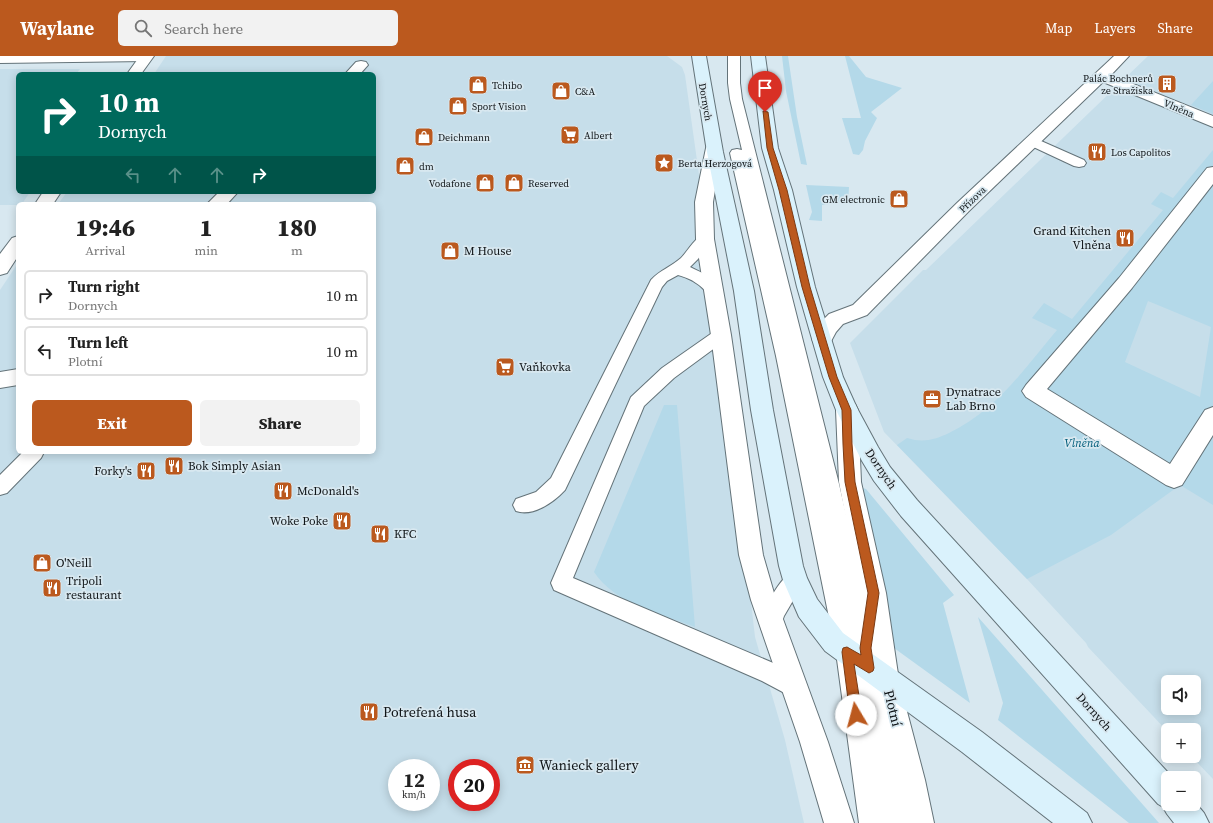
<!DOCTYPE html>
<html lang="en">
<head>
<meta charset="utf-8">
<style>
	:root { --surface:#fff; --page:#f2f2f2; --text:#222; --muted:#767676; --line:#e0e0e0; --accent:#bb591e }
	body { margin:0; font-family:"Source Serif 4",serif; background:var(--page); color:var(--text); height:100vh; display:flex; flex-direction:column; font-size:15px; white-space:nowrap }
	* { box-sizing:border-box; margin:0 }
	p { font-size:13px; color:var(--muted) }
	.icon { flex:none; width:22px; height:22px; fill:none; stroke:currentColor; stroke-width:2; stroke-linecap:round; stroke-linejoin:round }
	.map { position:relative; flex:1; overflow:hidden }
	.sheet { position:absolute; left:16px; top:146px; width:360px; height:252px; display:flex; flex-direction:column; background:var(--surface); border-radius:6px; box-shadow:0 2px 10px #0003 }
	.sheet>* { flex:none }
	.hud { position:absolute; left:16px; top:16px; width:360px; height:122px; border-radius:6px; box-shadow:0 2px 10px #0003; background:#00695c; color:#fff; overflow:hidden }
	.tools { position:absolute; left:1161px; top:619px; display:grid; gap:8px }
	.tools a { display:grid; place-items:center; width:40px; height:40px; border-radius:6px; background:var(--surface); box-shadow:0 2px 10px #0003; font-size:20px }
	.speed { position:absolute; left:388px; top:703px; display:flex; gap:8px; font-size:20px; font-weight:700; text-align:center }
	.speed>* { display:grid; place-content:center; width:52px; height:52px; border-radius:50%; background:var(--surface); box-shadow:0 2px 10px #0003; line-height:1 }
	.speed small { font-size:10px; font-weight:400 }
	.speed .limit { border:6px solid #d22; background:#fff; color:#111 }
	.pin { position:absolute; display:grid; place-items:center; width:34px; height:34px; color:#fff; margin:-41px -17px; border-radius:50% 50% 50% 0; rotate:-45deg; box-shadow:0 0 4px #0007 }
	.pin .icon { rotate:45deg }
	.me { position:absolute; width:44px; margin:-22px; rotate:352deg; stroke-linejoin:round; filter:drop-shadow(0 0 3px #0008) }
	.turn { display:flex; align-items:center; gap:14px; height:84px; padding:0 16px; font-size:18px }
	.turn .icon { width:52px; height:52px; stroke-width:2.5 }
	.turn b { display:block; font-size:28px; line-height:34px }
	.lanes { display:flex; align-items:center; height:38px; padding:0 16px; background:#0003; justify-content:center; gap:20px; direction:ltr }
	.lanes .off { opacity:.35 }
	.eta { display:flex; justify-content:space-evenly; align-items:center; height:68px; text-align:center }
	.eta b { font-size:24px; font-weight:800; line-height:28px }
	.action { display:flex; gap:8px; margin-top:auto; padding:8px 16px }
	.action a { flex:1; height:46px; border-radius:6px; background:var(--accent); color:#fff; font-size:16px; font-weight:800; line-height:46px; text-align:center }
	.action a+a { background:var(--page); color:var(--text) }
	ul { padding:0; list-style:none }
	li { display:flex; align-items:center; gap:12px; height:50px; margin:0 8px 6px; padding:0 8px; border:2px solid var(--line); border-radius:6px }
	li div { flex:1 }
	li b { display:block; font-size:15px }
	li em { font-style:normal }
	header { display:flex; align-items:center; gap:24px; box-sizing:border-box; height:56px; padding:0 20px; background:var(--accent); color:#fff }
	header strong { font-size:19px }
	nav { display:flex; gap:22px; margin-inline-start:auto; font-size:14px }
	.search { width:280px; height:36px; background:var(--page); display:flex; align-items:center; gap:10px; box-sizing:border-box; padding:0 14px; border-radius:6px; color:var(--muted); font-size:15px }
	.map>svg:first-child { display:block }
	.built { fill:#c6deea; fill-rule:evenodd }
	.green { fill:#b4d9e9; fill-rule:evenodd }
	.lines { fill:none; stroke-linecap:round; stroke-linejoin:round }
	.lane-casing { stroke:#647379; stroke-width:2 }
	.street-casing { stroke:#647379; stroke-width:2 }
	.secondary-casing { stroke:#647379; stroke-width:2 }
	.lane { fill:#fff; fill-rule:evenodd }
	.street { fill:#fff; fill-rule:evenodd }
	.secondary { fill:#daf2fc; fill-rule:evenodd }
	.route { fill:#bb591e; stroke:#7a3a14 }
	.labels { text-anchor:middle; stroke-width:3.5; stroke-linejoin:round; paint-order:stroke }
	.far-poi-label { font-size:10px; fill:#0f1417; stroke:#d8e8f0; text-anchor:start }
	.far-street-label { font-size:10px; fill:#0f1417; stroke:#d8e8f0 }
	.poi-label { font-size:12px; fill:#0f1417; stroke:#d8e8f0; text-anchor:start }
	.park-label { font-size:12px; font-style:italic; fill:#005d7a; stroke:#d8e8f0 }
	.street-label { font-size:12px; fill:#0f1417; stroke:#d8e8f0 }
	.near-street-label { font-size:14px; fill:#0f1417; stroke:#d8e8f0 }
	.near-poi-label { font-size:14px; fill:#0f1417; stroke:#d8e8f0; text-anchor:start }
</style>
</head>
<body>
<header>
<strong>Waylane</strong>
<div class="search"><svg class="icon" aria-label="search" viewBox="0 0 24 24"><circle cx="10" cy="10" r="6"/><path d="M15 15l6 6"/></svg>Search here</div>
<nav><a>Map</a><a>Layers</a><a>Share</a></nav>
</header>
<div class="map">
<svg width="1213" height="767" viewBox="0 0 1213 767">
	<rect width="100%" height="100%" fill="#d8e8f0"/>
	<path class="built" d="M166,0H667L682,11L685,19L716,240L755,581L785,684L804,767H0V234L18,207V396H374V148H58L67,136H374V18H154ZM397,712H431V746H397ZM457,712H491V746H457Z
		M1148,0H1213V723L1191,700H1194V674H1168V676L1088,591L1086,587L1027,523L884,376L850,287L923,214H926ZM1168,626H1194V652H1168Z
		M0,13H80L76,18H18V136H30L22,148L18,149H0Z"/>
	<path class="green" d="M782,0H788L797,61L807,109L801,108L786,35Z
		M845,0H849L866,21L902,32L871,56L877,62L865,85L863,94L859,99L853,98L842,62H861Z
		M1213,25V58L1191,49Z
		M1213,94V449L1180,429L1111,479L1027,523L897,389L907,382C923,387 934,384 949,377C997,354 1024,313 1057,274L1032,262L1044,247L1072,263L1163,154L1151,148L1161,136L1173,142ZM1148,245L1211,271L1200,341L1125,306Z
		M806,129L849,131L848,148L843,146L822,149V165L809,164L812,156Z
		M664,349H677L695,571C661,558 615,548 594,516Z
		M860,431L866,433L954,539L943,547L970,647L894,592Z
		M978,561L1159,767H1129L998,664L1003,647Z"/>
	<g class="lines">
		<defs>
			<path id="lane" d="M0,0H151L152,1L150,3L146,5L0,7Z
				M728,0H740V27L742,43L839,428L876,592L907,767H859L836,596L776,300L730,97L732,94L737,93L742,94L730,43L728,27Z
				M1032,81L1084,104L1086,107L1084,110L1079,111L1074,110L1027,88L1025,85L1027,82Z
				M705,178L710,179L712,183L698,203L690,211C702,217 714,221 721,233L718,237C707,241 705,232 696,227C691,223 684,221 678,219L667,225L662,231L565,434C554,446 533,461 516,455L513,449L516,443L536,436L551,422L651,224C660,214 671,211 681,202C688,195 695,181 705,178Z
				M721,273L727,275L729,279L727,283L674,322L644,350L573,522L778,609L802,623L805,631L802,639L794,642L762,625L554,534L551,527L631,341L662,312L715,275Z
				M23,396H44L41,402L7,437L0,439V419Z
				M795,514L802,517L805,524L784,560L778,577L771,581L764,577C762,575 761,572 761,569C762,553 781,520 795,514Z"/>
			<path id="street" d="M140,0H154L141,18H127Z
				M1114,0H1129L1111,19L1213,60V71L1103,26L969,155L867,259L843,268L836,276L829,289L822,291L815,289L812,283L821,266L829,258L853,249L957,147Z
				M361,5L366,6L368,9L360,18H345L356,6Z
				M714,87L720,88L722,92L713,146L714,183L731,279L763,499L776,544L828,686L854,767H824L800,686L751,544L739,499L711,279L696,183L695,146L706,92L708,88Z
				M1213,111V128L1132,232L1047,333L1170,408L1205,354L1213,351V379L1182,429L1174,432L1166,429L1026,341L1022,335L1026,329L1119,222L1207,112Z
				M43,136H61L53,148H35Z
				M219,136H238L227,148H207Z
				M18,180V200L7,217L0,219V198L12,182Z
				M18,313V329L0,332V316Z
				M847,345L855,348L858,354L861,426L886,537L899,625L925,724L934,767H904L897,724L873,625L860,537L839,426L836,354L839,348Z"/>
			<path id="secondary" d="M692,0H706L723,96L754,235L773,354L803,510L807,522L817,543L843,577L982,676L1087,757L1092,767H1053L962,696L825,595L799,561L783,524L779,510L751,354L734,235L707,96Z
				M751,0H765L778,92L792,134L815,231L843,321L857,352L878,391L890,411L917,444L1173,722H1168V748H1194V745L1204,757L1209,767H1174L1167,758L1163,751L1158,748L901,460L874,425L862,405L836,354L823,321L797,231L774,134L762,92Z"/>
		</defs>
		<use href="#lane" class="lane-casing"/>
		<use href="#street" class="street-casing"/>
		<use href="#secondary" class="secondary-casing"/>
		<use href="#lane" class="lane"/>
		<use href="#street" class="street"/>
		<use href="#secondary" class="secondary"/>
	</g>
	<path class="route" d="M763,55L768,56L773,92L787,134L810,231L837,321L851,354L852,388L855,426L879,537L871,592L874,612L873,615L869,617L854,608L862,659L860,663L856,665L852,663L850,659L842,596L843,592L847,591L861,599L860,592L868,537L845,426L843,388L842,354L829,321L802,231L779,134L767,92Z"/>
	<defs>
		<symbol id="building-square" viewBox="-11 -11 22 22"><rect x="-9" y="-9" width="18" height="18" rx="4" fill="#bb591e" stroke="#d8e8f0"/><path d="M-4-6H4V6H1V3H-1V6H-4ZM-2.5-4.3h1.7v1.8h-1.7ZM.8-4.3h1.7v1.8H.8ZM-2.5-1h1.7V.8h-1.7ZM.8-1h1.7V.8H.8Z" fill="#fff"/></symbol>
		<symbol id="shop-square" viewBox="-11 -11 22 22"><rect x="-9" y="-9" width="18" height="18" rx="4" fill="#bb591e" stroke="#d8e8f0"/><path d="M-5-2.5h2.3a2.7 3.5 0 0 1 5.4 0H5L5.5 6h-11ZM-1.5-2.5h3a1.5 2.3 0 0 0-3 0Z" fill="#fff"/></symbol>
		<symbol id="supermarket-square" viewBox="-11 -11 22 22"><rect x="-9" y="-9" width="18" height="18" rx="4" fill="#bb591e" stroke="#d8e8f0"/><path d="M-6-5.5h2.5l.6 2H6L4.5 2H-2.5L-4.4-4H-6ZM-1.5 3.2a1.3 1.3 0 1 0 .1 0ZM3 3.2a1.3 1.3 0 1 0 .1 0Z" fill="#fff"/></symbol>
		<symbol id="restaurant-square" viewBox="-11 -11 22 22"><rect x="-9" y="-9" width="18" height="18" rx="4" fill="#bb591e" stroke="#d8e8f0"/><path d="M-5-6h1v4h1v-4h1v4h1v-4h1v5L-1.5 .5V6h-2V.5L-5-1ZM5-6V6H3V1.5H1.5Q1.5-4 5-6Z" fill="#fff"/></symbol>
		<symbol id="sight-square" viewBox="-11 -11 22 22"><rect x="-9" y="-9" width="18" height="18" rx="4" fill="#bb591e" stroke="#d8e8f0"/><path d="M0-6L1.8-2.2L6-1.7L2.9 1.2L3.7 5.4L0 3.3L-3.7 5.4L-2.9 1.2L-6-1.7L-1.8-2.2Z" fill="#fff"/></symbol>
		<symbol id="office-square" viewBox="-11 -11 22 22"><rect x="-9" y="-9" width="18" height="18" rx="4" fill="#bb591e" stroke="#d8e8f0"/><path d="M-6-3h4V-5.5h4V-3h4V5H-6ZM-1-4.5V-3h2v-1.5ZM-6 0V1H6V0Z" fill="#fff"/></symbol>
		<symbol id="museum-square" viewBox="-11 -11 22 22"><rect x="-9" y="-9" width="18" height="18" rx="4" fill="#bb591e" stroke="#d8e8f0"/><path d="M0-6L6-3V-2H-6V-3ZM-5-1h2V3h-2ZM-1-1h2V3h-2ZM3-1h2V3H3ZM-6 4H6V6H-6Z" fill="#fff"/></symbol>
	</defs>
	<g fill-rule="evenodd">
		<use href="#building-square" x="1156" y="17" width="22" height="22"/>
		<use href="#shop-square" x="467" y="18" width="22" height="22"/>
		<use href="#shop-square" x="550" y="24" width="22" height="22"/>
		<use href="#shop-square" x="447" y="39" width="22" height="22"/>
		<use href="#supermarket-square" x="559" y="68" width="22" height="22"/>
		<use href="#shop-square" x="413" y="70" width="22" height="22"/>
		<use href="#restaurant-square" x="1086" y="85" width="22" height="22"/>
		<use href="#sight-square" x="653" y="96" width="22" height="22"/>
		<use href="#shop-square" x="394" y="99" width="22" height="22"/>
		<use href="#shop-square" x="474" y="116" width="22" height="22"/>
		<use href="#shop-square" x="503" y="116" width="22" height="22"/>
		<use href="#shop-square" x="888" y="132" width="22" height="22"/>
		<use href="#restaurant-square" x="1114" y="171" width="22" height="22"/>
		<use href="#shop-square" x="439" y="184" width="22" height="22"/>
		<use href="#supermarket-square" x="494" y="300" width="22" height="22"/>
		<use href="#office-square" x="921" y="332" width="22" height="22"/>
		<use href="#restaurant-square" x="163" y="399" width="22" height="22"/>
		<use href="#restaurant-square" x="135" y="404" width="22" height="22"/>
		<use href="#restaurant-square" x="272" y="424" width="22" height="22"/>
		<use href="#restaurant-square" x="331" y="454" width="22" height="22"/>
		<use href="#restaurant-square" x="369" y="467" width="22" height="22"/>
		<use href="#shop-square" x="31" y="496" width="22" height="22"/>
		<use href="#restaurant-square" x="41" y="521" width="22" height="22"/>
		<use href="#restaurant-square" x="358" y="645" width="22" height="22"/>
		<use href="#museum-square" x="514" y="698" width="22" height="22"/>
	</g>
	<g class="labels">
		<g class="far-poi-label">
			<text x="1153" y="26" text-anchor="end">Palác Bochnerů<tspan x="1153" dy="12">ze Stražiska</tspan></text>
			<text x="492" y="33">Tchibo</text>
			<text x="575" y="39">C&amp;A</text>
			<text x="472" y="54">Sport Vision</text>
			<text x="584" y="83">Albert</text>
			<text x="438" y="85">Deichmann</text>
			<text x="1111" y="100">Los Capolitos</text>
			<text x="678" y="111">Berta Herzogová</text>
			<text x="419" y="114">dm</text>
			<text x="471" y="131" text-anchor="end">Vodafone</text>
			<text x="528" y="131">Reserved</text>
			<text x="885" y="147" text-anchor="end">GM electronic</text>
		</g>
		<g class="far-street-label">
			<text transform="translate(706 46) rotate(80)" y="4">Dornych</text>
			<text transform="translate(1179 52) rotate(23)" y="4">Vlněna</text>
			<text transform="translate(972 143) rotate(-44)" y="4">Přízova</text>
		</g>
		<g class="poi-label">
			<text x="1111" y="179" text-anchor="end">Grand Kitchen<tspan x="1111" dy="14">Vlněna</tspan></text>
			<text x="464" y="199">M House</text>
			<text x="519" y="315">Vaňkovka</text>
			<text x="946" y="340">Dynatrace<tspan x="946" dy="14">Lab Brno</tspan></text>
			<text x="188" y="414">Bok Simply Asian</text>
			<text x="132" y="419" text-anchor="end">Forky's</text>
			<text x="297" y="439">McDonald's</text>
			<text x="328" y="469" text-anchor="end">Woke Poke</text>
			<text x="394" y="482">KFC</text>
			<text x="56" y="511">O'Neill</text>
			<text x="66" y="529">Tripoli<tspan x="66" dy="14">restaurant</tspan></text>
		</g>
		<g class="park-label">
			<text x="1082" y="391">Vlněna</text>
		</g>
		<g class="street-label">
			<text transform="translate(881 413) rotate(56)" y="4">Dornych</text>
			<text transform="translate(1094 656) rotate(48)" y="4">Dornych</text>
		</g>
		<g class="near-street-label">
			<text transform="translate(893 652) rotate(76)" y="5">Plotní</text>
		</g>
		<g class="near-poi-label">
			<text x="383" y="661">Potrefená husa</text>
			<text x="539" y="714">Wanieck gallery</text>
		</g>
	</g>
</svg>
<div class="tools">
<a><svg class="icon" aria-label="sound" viewBox="0 0 24 24"><path d="M4 9h4l5-4v14l-5-4H4zM17 9q2 3 0 6"/></svg></a>
<a>+</a>
<a>−</a>
</div>
<div class="speed"><div>12<small>km/h</small></div><div class="limit">20</div></div>
<div class="pin" style="left:765px;top:56px;background:#d93025"><svg class="icon" aria-label="arrive" viewBox="0 0 24 24"><path d="M6 21V4h12l-3 4 3 4H6"/></svg></div>
<svg class="me" style="left:856px;top:659px" viewBox="-20 -20 40 40"><circle r="19" fill="#fff"/><path d="M0-13L10 11 0 6-10 11z" fill="#bb591e"/></svg>
<div class="hud">
<div class="turn"><svg class="icon" aria-label="right" viewBox="0 0 24 24"><path d="M7 20v-9h11M14 6l5 5-5 5"/></svg><div><b>10 m</b>Dornych</div></div>
<div class="lanes"><svg class="icon off" aria-label="left" viewBox="0 0 24 24"><path d="M17 20v-9H6M10 6l-5 5 5 5"/></svg><svg class="icon off" aria-label="ahead" viewBox="0 0 24 24"><path d="M12 20V5M6 11l6-6 6 6"/></svg><svg class="icon off" aria-label="ahead" viewBox="0 0 24 24"><path d="M12 20V5M6 11l6-6 6 6"/></svg><svg class="icon" aria-label="right" viewBox="0 0 24 24"><path d="M7 20v-9h11M14 6l5 5-5 5"/></svg></div>
</div>
<section class="sheet">
<div class="eta">
<div><b>19:46</b><p>Arrival</p></div>
<div><b>1</b><p>min</p></div>
<div><b>180</b><p>m</p></div>
</div>
<ul>
<li><svg class="icon" aria-label="right" viewBox="0 0 24 24"><path d="M7 20v-9h11M14 6l5 5-5 5"/></svg><div><b>Turn right</b><p>Dornych</p></div><em>10 m</em></li>
<li><svg class="icon" aria-label="left" viewBox="0 0 24 24"><path d="M17 20v-9H6M10 6l-5 5 5 5"/></svg><div><b>Turn left</b><p>Plotní</p></div><em>10 m</em></li>
</ul>
<div class="action"><a>Exit</a><a>Share</a></div>
</section>
</div>
</body>
</html>
